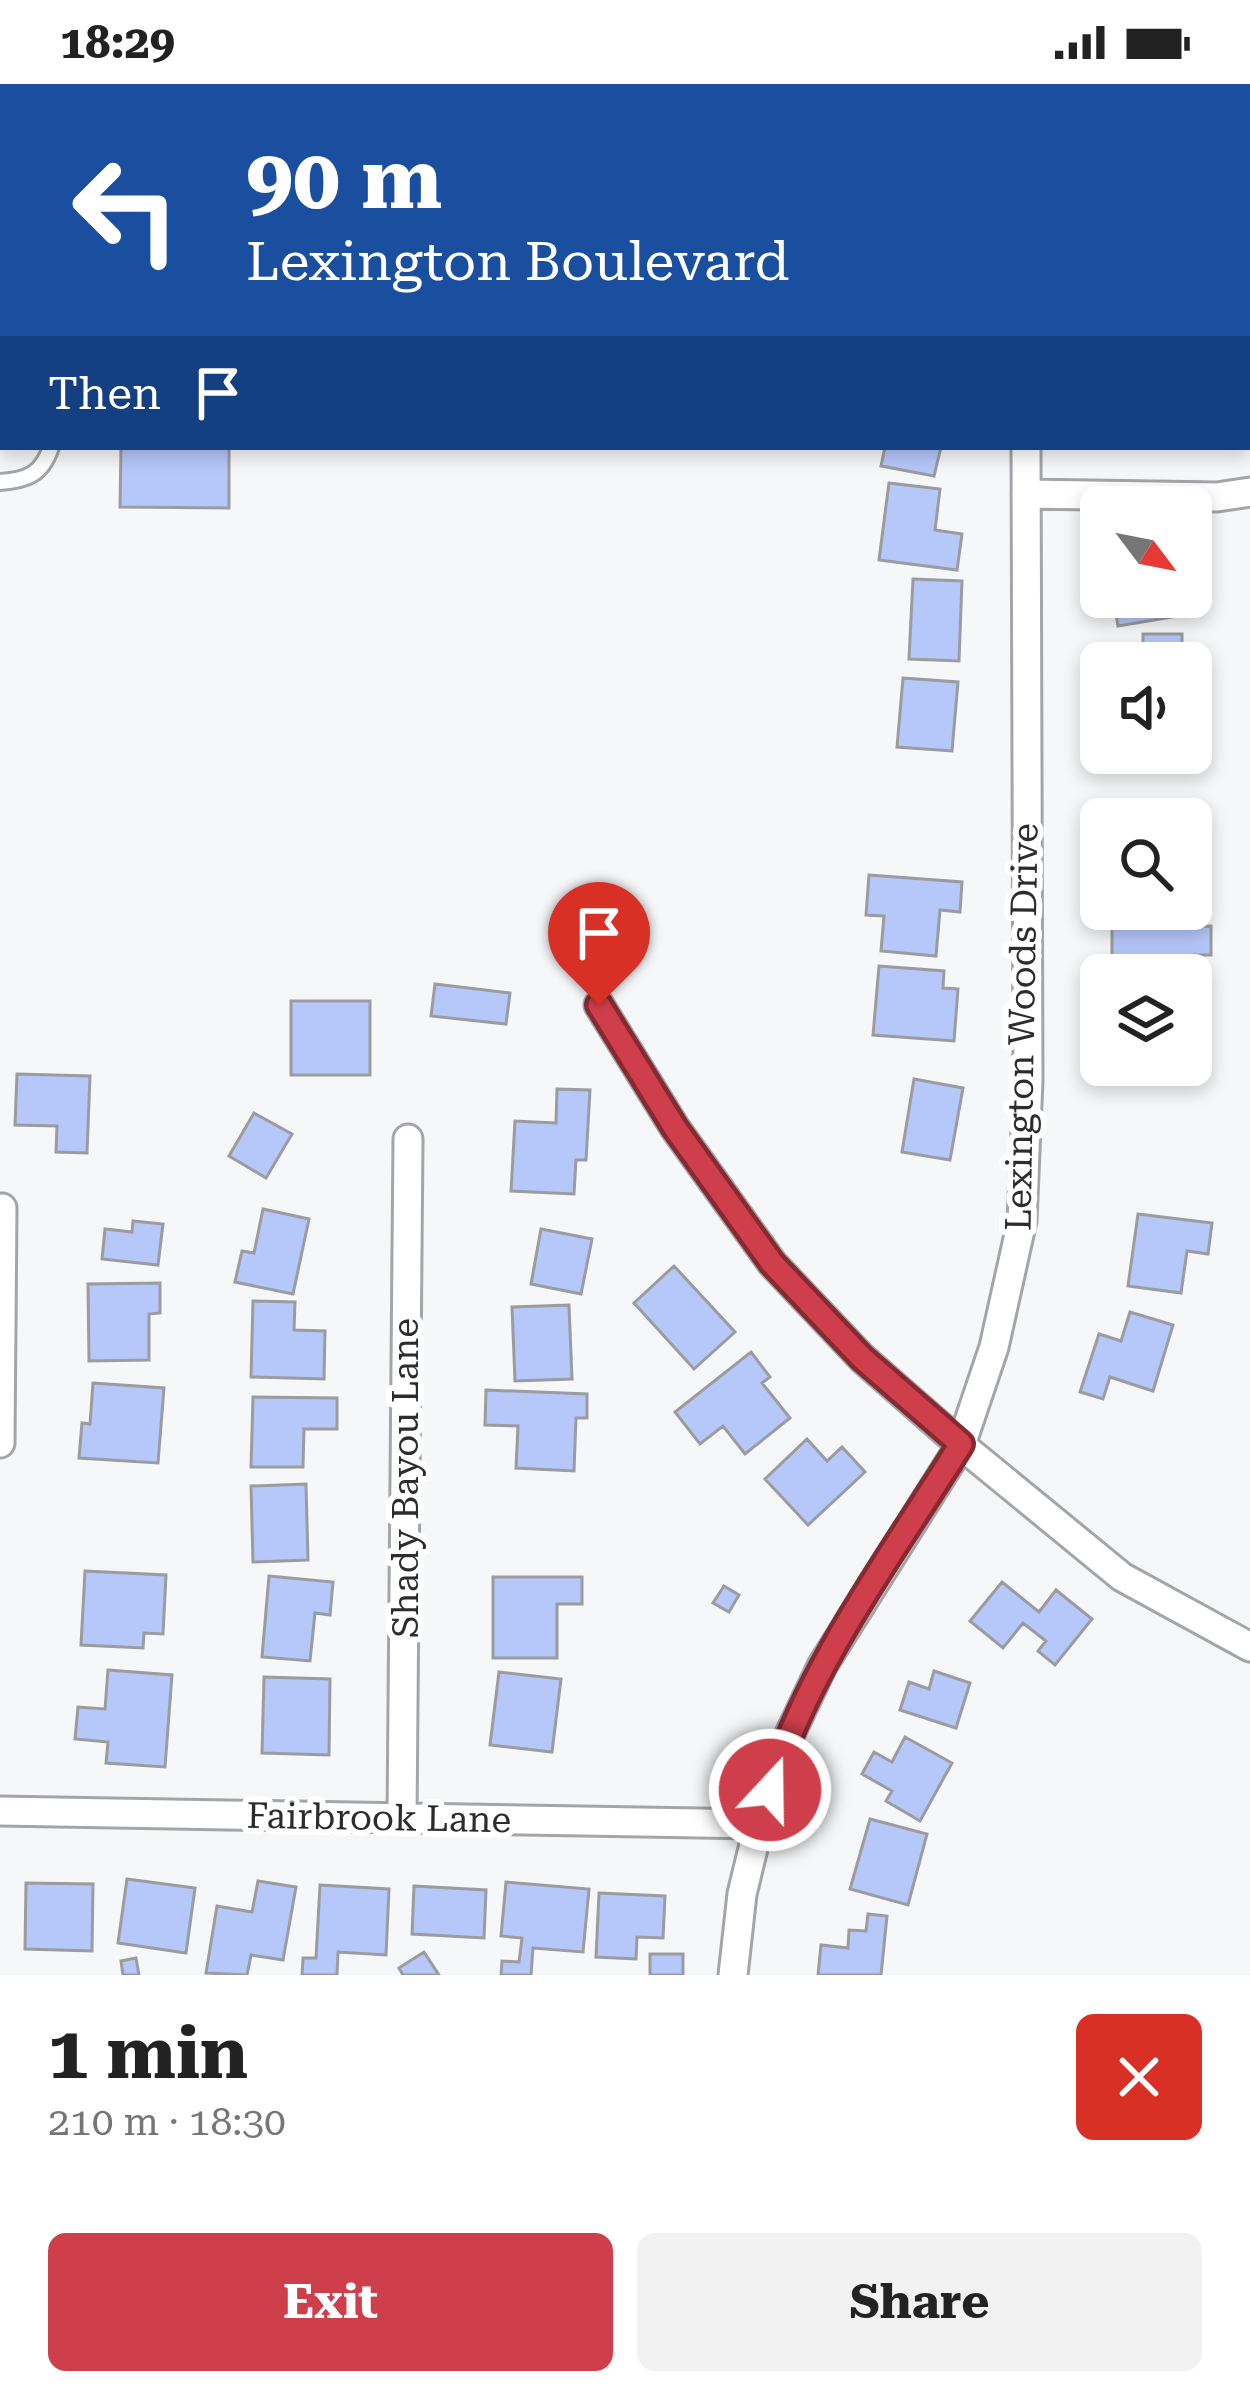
<!DOCTYPE html>
<html lang="en">
<head>
<meta charset="utf-8">
<style>
	:root { --surface:#fff; --page:#f2f2f2; --text:#222; --muted:#767676; --accent:#cf3f4b }
	body { margin:0; font-family:"Roboto Serif",serif; background:var(--page); color:var(--text); height:100vh; display:flex; flex-direction:column; font-size:45px; white-space:nowrap }
	* { box-sizing:border-box; margin:0 }
	p { font-size:39px; color:var(--muted) }
	.icon { flex:none; width:66px; height:66px; fill:none; stroke:currentColor; stroke-width:2; stroke-linecap:round; stroke-linejoin:round }
	.map { position:relative; height:1891px; overflow:hidden }
	.sheet { display:flex; flex-direction:column; background:var(--surface); flex:1 }
	.sheet>* { flex:none }
	.hud { position:absolute; left:0px; top:0px; width:1251px; height:366px; box-shadow:0 6px 18px #0003; background:#1a4fa0; color:#fff; overflow:hidden }
	.needle { width:78px; rotate:122deg }
	.controls { position:absolute; left:1080px; top:402px; display:grid; gap:24px }
	.controls a { display:grid; place-items:center; width:132px; height:132px; border-radius:18px; background:var(--surface); box-shadow:0 6px 18px #0003; font-size:60px }
	.pin { position:absolute; display:grid; place-items:center; width:102px; height:102px; color:#fff; margin:-123px -51px; border-radius:50% 50% 50% 0; rotate:-45deg; box-shadow:0 0 12px #0007 }
	.pin .icon { rotate:45deg }
	.me { position:absolute; width:132px; margin:-66px; rotate:21deg; stroke-linejoin:round; filter:drop-shadow(0 0 9px #0008) }
	.turn { display:flex; align-items:center; gap:42px; height:252px; padding:0 48px; font-size:54px }
	.turn .icon { width:156px; height:156px; stroke-width:2.5 }
	.turn b { display:block; font-size:84px; line-height:102px }
	.then { display:flex; align-items:center; height:114px; padding:0 48px; background:#0003; gap:24px; font-size:45px }
	.round { display:grid; place-items:center; flex:none; width:126px; height:126px; border-radius:18px; background:var(--page) }
	.overview { display:flex; align-items:center; justify-content:space-between; height:204px; padding:0 48px }
	h1 { font-size:72px; font-weight:700; line-height:90px }
	.cta { display:flex; gap:24px; margin-top:auto; padding:24px 48px }
	.cta a { flex:1; height:138px; border-radius:18px; background:var(--accent); color:#fff; font-size:48px; font-weight:700; line-height:138px; text-align:center }
	.cta a+a { background:var(--page); color:var(--text) }
	.status { display:flex; justify-content:space-between; align-items:center; height:84px; padding:0 60px; background:var(--surface); direction:ltr }
	.status svg { height:33px; fill:currentColor }
	.map>svg:first-child { display:block }
	.building { fill:#b6c7fa; stroke:#9b9c9f; stroke-width:3 }
	.lines { fill:none; stroke-linecap:round; stroke-linejoin:round }
	.lane-casing { stroke:#a4a5a8; stroke-width:20 }
	.street-casing { stroke:#a4a5a8; stroke-width:33 }
	.lane { stroke:#fff; stroke-width:14 }
	.street { stroke:#fff; stroke-width:27 }
	.route-casing { stroke:#872931; stroke-width:30 }
	.route { stroke:#cf3f4b; stroke-width:21 }
	.labels { text-anchor:middle; stroke-width:12; stroke-linejoin:round; paint-order:stroke }
	.street-label { font-size:36px; fill:#2c2c2d; stroke:#fff }
</style>
</head>
<body>
<div class="status"><b>18:29</b><svg viewBox="0 0 49 12"><path d="M0 12V9h3v3zM5 12V6h3v6zM10 12V3h3v9zM15 12V0h3v12zM26 1h20v11H26zM47 4h2v5h-2z"/></svg></div>
<div class="map">
<svg width="1250" height="1891" viewBox="0 0 1250 1891">
	<rect width="100%" height="100%" fill="#f6f7f9"/>
	<path class="building" d="M122,0H206V3H122Z
		M886,0H963V3H886Z
		M1125,0H1172L1171,3H1125Z
		M121,363H229V424L120,423Z
		M885,363H941L934,392L881,382Z
		M889,399L940,405L935,446L962,450L957,486L879,476Z
		M913,495L962,497L959,577L909,575Z
		M1113,513H1180L1184,531L1118,542Z
		M1143,550H1182V567L1203,568V602H1191V579H1119V573H1143Z
		M903,594L958,598L952,667L897,663Z
		M1191,757H1200L1198,780L1191,779Z
		M869,791L962,798L960,828L940,826L936,872L881,867L884,832L866,831Z
		M1111,825H1182V831L1111,827Z
		M1211,842V871H1194L1195,920H1191V891H1139V880H1112V844Z
		M879,882L944,887L943,904L958,905L954,957L873,951Z
		M435,900L510,909L506,940L431,932Z
		M291,917H370V991H291Z
		M17,990L90,992L87,1069L56,1068L57,1042L15,1041Z
		M914,995L963,1004L950,1076L902,1068Z
		M557,1005L590,1006L586,1076H576L574,1110L511,1107L515,1037L556,1039Z
		M254,1029L292,1050L266,1094L229,1072Z
		M263,1125L309,1135L293,1210L235,1198L242,1167L254,1169Z
		M1138,1130L1212,1139L1208,1170L1187,1167L1181,1209L1128,1202Z
		M133,1137L163,1140L158,1181L102,1175L105,1145L132,1148Z
		M541,1145L592,1155L581,1210L531,1200Z
		M674,1182L735,1248L694,1285L634,1219Z
		M160,1199V1229L149,1230V1276L89,1277L88,1200Z
		M253,1217L295,1218L294,1246L325,1247L324,1295L251,1293Z
		M569,1221L572,1295L515,1297L512,1223Z
		M1130,1228L1173,1241L1153,1307L1110,1293L1103,1315L1080,1308L1099,1250L1121,1257Z
		M751,1268L770,1293L762,1299L790,1334L745,1370L723,1342L700,1360L675,1328Z
		M93,1299L164,1304L158,1379L79,1374L82,1339L90,1340Z
		M486,1306L587,1310V1334H576L574,1387L516,1384L518,1342L485,1341Z
		M253,1313L337,1314V1345H304L303,1383H251Z
		M807,1355L827,1377L842,1363L865,1388L808,1441L765,1395Z
		M306,1400L308,1476L253,1478L251,1402Z
		M85,1487L166,1491L163,1550L144,1549L143,1564L81,1561Z
		M269,1492L333,1498L330,1531L315,1529L310,1577L262,1573Z
		M493,1493H582V1520H557V1574H493Z
		M1002,1498L1039,1528L1056,1506L1092,1535L1055,1581L1038,1567L1046,1557L1023,1539L1003,1564L970,1537Z
		M724,1502L739,1511L729,1528L713,1519Z
		M108,1586L172,1591L165,1683L106,1679L108,1658L75,1655L78,1623L105,1625Z
		M934,1587L970,1599L956,1644L900,1626L909,1598L929,1605Z
		M499,1588L561,1595L552,1668L490,1661Z
		M264,1593L330,1595L329,1671L262,1669Z
		M905,1653L952,1679L920,1737L886,1717L892,1707L862,1690L874,1668L892,1678Z
		M870,1735L927,1750L908,1821L850,1805Z
		M127,1795L195,1804L186,1869L118,1859Z
		M258,1797L296,1803L283,1876L251,1871L247,1891L206,1889L217,1822L252,1828Z
		M506,1798L589,1805L583,1868L533,1864L531,1891H501L502,1877L519,1878L522,1854L501,1852Z
		M26,1799L93,1800L92,1867L25,1865Z
		M320,1801L389,1805L386,1871L338,1868L337,1891H302L303,1874H316Z
		M414,1802L486,1806L484,1854L412,1850Z
		M599,1809L665,1812L663,1854L637,1853L636,1875L596,1873Z
		M868,1830L887,1832L881,1891H818L821,1861L848,1864L849,1846L866,1847Z
		M424,1868L439,1891H403L399,1884Z
		M650,1870H683V1891H650Z
		M136,1874L139,1891H123L121,1877Z"/>
	<g class="lines">
		<defs>
			<path id="lane" d="M47,0V3
				M0,398C28,396 42,390 51,363"/>
			<path id="street" d="M1027,0V3
				M1026,410L1217,413L1250,408
				M599,921L675,1044L772,1179L862,1274L961,1361L1122,1493L1250,1563
				M0,1359L2,1124
				M0,1727L759,1740
				M402,1734L408,1055
				M733,1891L742,1810L759,1740L780,1671L822,1582L961,1361L994,1263L1022,1137L1028,997L1026,363"/>
		</defs>
		<use href="#lane" class="lane-casing"/>
		<use href="#street" class="street-casing"/>
		<use href="#lane" class="lane"/>
		<use href="#street" class="street"/>
	</g>
	<g class="lines">
		<defs>
			<path id="route" d="M599,921L675,1044L772,1179L862,1274L961,1360C892,1471 809,1580 770,1706"/>
		</defs>
		<use href="#route" class="route-casing"/>
		<use href="#route" class="route"/>
	</g>
	<g class="labels">
		<g class="street-label">
			<text transform="translate(1021 943) rotate(-89)" y="13">Lexington Woods Drive</text>
			<text transform="translate(405 1394) rotate(-90)" y="13">Shady Bayou Lane</text>
			<text transform="translate(379 1733) rotate(1)" y="13">Fairbrook Lane</text>
		</g>
	</g>
</svg>
<div class="controls">
<a><svg class="needle" viewBox="-14 -14 28 28"><path d="M0-13l5 13h-10z" fill="#e53935"/><path d="M0 13l5-13h-10z" fill="#767676"/></svg></a>
<a><svg class="icon" aria-label="sound" viewBox="0 0 24 24"><path d="M4 9h4l5-4v14l-5-4H4zM17 9q2 3 0 6"/></svg></a>
<a><svg class="icon" aria-label="search" viewBox="0 0 24 24"><circle cx="10" cy="10" r="6"/><path d="M15 15l6 6"/></svg></a>
<a><svg class="icon" aria-label="layers" viewBox="0 0 24 24"><path d="M12 4l9 5-9 5-9-5zM3 14l9 5 9-5"/></svg></a>
</div>
<div class="pin" style="left:599px;top:921px;background:#d93025"><svg class="icon" aria-label="arrive" viewBox="0 0 24 24"><path d="M6 21V4h12l-3 4 3 4H6"/></svg></div>
<svg class="me" style="left:770px;top:1706px" viewBox="-20 -20 40 40"><circle r="17" fill="#cf3f4b" stroke="#fff" stroke-width="3"/><path d="M0-11L8 9 0 5-8 9z" fill="#fff"/></svg>
<div class="hud">
<div class="turn"><svg class="icon" aria-label="left" viewBox="0 0 24 24"><path d="M17 20v-9H6M10 6l-5 5 5 5"/></svg><div><b>90 m</b>Lexington Boulevard</div></div>
<div class="then">Then<svg class="icon" aria-label="arrive" viewBox="0 0 24 24"><path d="M6 21V4h12l-3 4 3 4H6"/></svg></div>
</div>
</div>
<section class="sheet">
<div class="overview"><div><h1>1 min</h1><p>210 m · 18:30</p></div><a class="round" style="background:#d93025;color:#fff"><svg class="icon" aria-label="close" viewBox="0 0 24 24"><path d="M6 6l12 12M18 6L6 18"/></svg></a></div>
<div class="cta"><a>Exit</a><a>Share</a></div>
</section>
</body>
</html>
